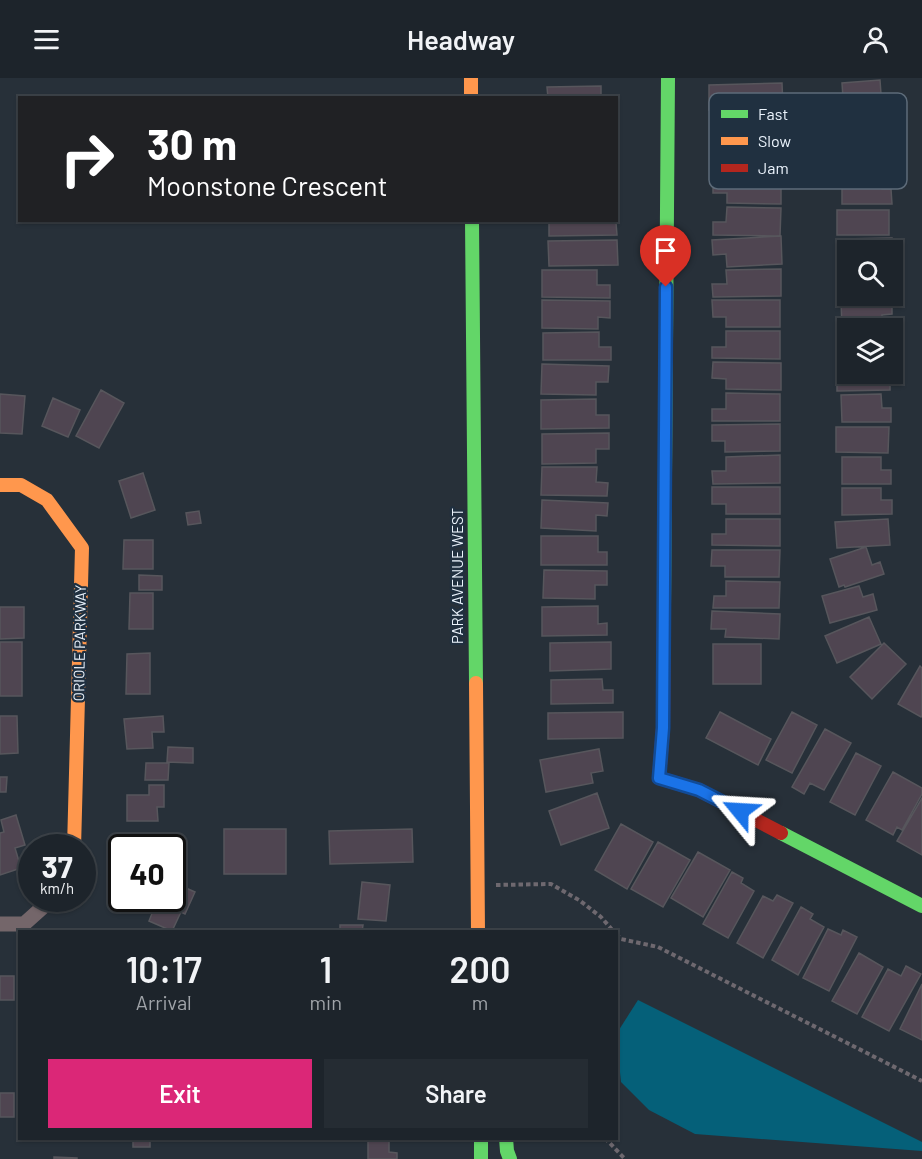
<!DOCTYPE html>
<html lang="en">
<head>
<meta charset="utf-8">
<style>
	:root { --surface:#1d242b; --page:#252c33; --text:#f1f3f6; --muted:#a0a4a9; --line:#3b4147; --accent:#db2777 }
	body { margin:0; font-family:Barlow,sans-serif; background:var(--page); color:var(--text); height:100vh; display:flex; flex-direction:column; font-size:22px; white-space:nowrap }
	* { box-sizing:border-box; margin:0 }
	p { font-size:20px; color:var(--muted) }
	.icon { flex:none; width:33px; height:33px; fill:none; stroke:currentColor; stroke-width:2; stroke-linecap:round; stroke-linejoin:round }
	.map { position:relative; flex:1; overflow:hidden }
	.sheet { position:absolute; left:18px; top:852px; width:600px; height:210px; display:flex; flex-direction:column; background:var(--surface); border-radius:0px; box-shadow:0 2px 4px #0004,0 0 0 2px var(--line) }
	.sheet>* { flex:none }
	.guide { position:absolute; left:18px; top:18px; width:600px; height:126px; border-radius:0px; box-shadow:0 2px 4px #0004,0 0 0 2px var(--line); background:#202124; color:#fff; overflow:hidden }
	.controls { position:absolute; left:837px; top:162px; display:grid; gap:12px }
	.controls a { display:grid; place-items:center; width:66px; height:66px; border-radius:0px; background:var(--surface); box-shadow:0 2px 4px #0004,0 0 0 2px var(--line); font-size:30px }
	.speed { position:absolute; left:18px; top:756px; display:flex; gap:12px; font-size:30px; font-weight:700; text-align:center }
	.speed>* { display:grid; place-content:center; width:78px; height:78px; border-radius:50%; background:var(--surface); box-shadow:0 2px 4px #0004,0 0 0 2px var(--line); line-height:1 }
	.speed small { font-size:15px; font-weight:400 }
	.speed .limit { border:3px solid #111; border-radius:9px; background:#fff; color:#111 }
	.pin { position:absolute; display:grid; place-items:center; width:51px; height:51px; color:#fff; margin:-62px -26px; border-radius:50% 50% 50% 0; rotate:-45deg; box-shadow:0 0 6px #0007 }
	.pin .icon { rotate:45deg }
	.me { position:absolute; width:66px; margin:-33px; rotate:297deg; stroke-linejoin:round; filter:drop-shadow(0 0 4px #0008) }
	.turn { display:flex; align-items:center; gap:21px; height:126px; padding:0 30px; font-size:27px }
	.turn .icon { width:78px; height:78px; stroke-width:2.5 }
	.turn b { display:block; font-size:42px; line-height:51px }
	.eta { display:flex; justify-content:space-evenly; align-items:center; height:102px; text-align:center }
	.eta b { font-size:36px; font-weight:600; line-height:42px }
	.button { display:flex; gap:12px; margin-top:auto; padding:12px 30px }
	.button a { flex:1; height:69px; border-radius:0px; background:var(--accent); color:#fff; font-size:24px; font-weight:600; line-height:69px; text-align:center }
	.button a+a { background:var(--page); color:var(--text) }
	header { display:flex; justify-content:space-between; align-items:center; height:78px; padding:0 30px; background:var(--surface); font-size:27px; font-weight:600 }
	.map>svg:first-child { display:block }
	.water { fill:#056079 }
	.building { fill:#4f4551; stroke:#57565c; stroke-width:1.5 }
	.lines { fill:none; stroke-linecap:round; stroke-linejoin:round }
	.path { stroke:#6e686f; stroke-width:4; stroke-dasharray:4.5 3; stroke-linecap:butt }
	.street { stroke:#74666a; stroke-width:15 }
	.fast { stroke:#63d668; stroke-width:14 }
	.slow { stroke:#ff974d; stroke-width:14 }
	.jam { stroke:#b3261e; stroke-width:14 }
	.route-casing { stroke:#114b97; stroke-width:15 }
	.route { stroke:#1a73e8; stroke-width:10 }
	.labels { text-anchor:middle; stroke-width:4.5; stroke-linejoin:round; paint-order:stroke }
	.street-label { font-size:15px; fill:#ecf4fd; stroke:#203040 }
	.key { fill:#203040; stroke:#5d6b79; stroke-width:1.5 }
	.key-label { font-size:16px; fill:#ecf4fd }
</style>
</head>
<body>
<header><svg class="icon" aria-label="menu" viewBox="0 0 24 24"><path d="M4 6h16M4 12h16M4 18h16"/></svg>Headway<svg class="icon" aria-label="person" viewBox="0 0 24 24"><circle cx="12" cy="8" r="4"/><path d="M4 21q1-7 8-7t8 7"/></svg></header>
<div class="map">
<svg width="922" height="1081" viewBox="0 0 922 1081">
	<rect width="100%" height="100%" fill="#273039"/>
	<path class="water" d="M638,922L922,1064V1073L695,1056L649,1032L621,1004L617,966V955Z"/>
	<path class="building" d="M880,2L881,16H892L893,32L844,35L842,5Z
		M782,5L783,30L709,32V7Z
		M601,8V20H548L547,9Z
		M713,98H781V126L727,125V115H713Z
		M842,99H881L882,111H891L892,126H842Z
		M727,129L781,130L780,158L713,157V144H726Z
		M837,132H889V157H837Z
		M549,142H607V145H616L617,157L549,158Z
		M781,158L782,186L727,189L726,176L713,177L712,162Z
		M892,160V172H848V188H842V161Z
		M617,162L618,187L549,188L548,163Z
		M781,191V218L713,219L712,206H727L726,192Z
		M542,192H597V207H610V220L542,219Z
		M836,194H848V218H889V219L837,220Z
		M542,222L610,223V240L598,239V251L542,250Z
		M712,222H780V249H726V239H713Z
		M892,222V236L882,237V249L842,250L841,223Z
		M726,253H780V281L712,280V269H726Z
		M599,254V269H611V282H543V255Z
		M842,255H848V281H842Z
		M713,284L781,285V312L726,311V301L712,300Z
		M542,286L609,288L608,304H596V317L541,316Z
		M837,287H848V296H890V312L837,313Z
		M101,312L124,325L99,370L76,358Z
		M726,315L780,316V343H712V331H726Z
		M0,316L25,318L22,356L0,355Z
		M881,316L882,330H891V344H842L841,317Z
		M53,320L80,332L68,359L42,348Z
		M596,321V337H609V350L541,351V322Z
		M780,346V373L725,374V363H712V347Z
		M836,349H889L888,375L836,374Z
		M609,355V371H596V385L542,386V356Z
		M780,377V405L713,406L712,393H726V379Z
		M842,379H881V392H891V406H842Z
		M542,389H597L596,404L608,405L607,418L541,417Z
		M143,395L155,432L131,440L119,403Z
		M712,409H780V436H726V426H712Z
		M842,410H881V422H892V436L842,437Z
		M542,422L608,425L607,438L596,437V453L541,450Z
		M199,433L201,445L188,447L186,435Z
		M726,441H780V468L712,467V456H726Z
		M888,441L890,467L837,470L835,444Z
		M541,458H598V474H607V487H541Z
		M124,462H153V491H123Z
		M866,469L872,487L880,484L884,496L845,509L844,507L839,509L830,481Z
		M712,472H780L779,499H725V488H711Z
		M544,492L607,493V507H595V521L543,520Z
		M139,497L162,498V512H139Z
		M726,503L780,504L779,530H713L714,518H726Z
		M859,508L863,519L873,516L877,532L830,545L822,518Z
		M130,515H153V551H129Z
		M598,528V546L607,545V557L542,558V529Z
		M0,529H24V560L0,561Z
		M712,533L780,536L779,561L725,559L726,551H711Z
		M869,539L881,566L837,585L825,558Z
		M0,564H22V618H0Z
		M611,564V591L550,593V565Z
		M884,565L906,586L872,621L850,599Z
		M713,566H761V606H713Z
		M150,575V616H126L127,576Z
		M920,588L922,590V637L921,639L898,626Z
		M602,601L603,612H613V625L551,626V602Z
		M623,634V660L548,661V635Z
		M720,634L771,661L758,687L706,660Z
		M792,634L817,647L792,695L766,682Z
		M0,638H17L18,675L0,676Z
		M163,638L164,654H152L153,670L127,671L124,641Z
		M825,651L851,665L824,712L810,705L804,716L792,709Z
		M168,669L193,670V685L167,684Z
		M599,671L603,693L591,695L593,705L546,714L540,682Z
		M856,675L881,688L855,737L830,724Z
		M146,685H169L168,702H145Z
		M893,694L922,710V716L902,752L897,749L893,757L866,742Z
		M0,699H7L6,714H0Z
		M149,707H164V729H157L158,743H127V717H149Z
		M597,715L609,750L561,767L549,733Z
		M922,720V777L897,763Z
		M16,737L25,767L15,770L21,790L0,797V755L4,754L1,742Z
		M621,746L653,764L627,811L595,792Z
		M224,751H286V796H224Z
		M412,751L413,784L330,786L329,753Z
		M126,755L163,756V770H126Z
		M658,764L690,782L663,829L631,811Z
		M698,774L730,792L703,839L671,820Z
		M732,794L743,800L741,805L754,813L728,860L703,846Z
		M172,804L195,814L185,836L181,834L172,853L149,843L153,833L148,831L153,820H172Z
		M362,804L390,807L386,843L358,841Z
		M777,817L793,825L763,880L737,865L763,818L773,823Z
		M801,829L813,836L810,841L824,849L798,897L772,882Z
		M340,847H363L362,854H340Z
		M828,851L841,857L843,852L857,859L829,913L803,900Z
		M859,875L883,889L857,936L832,923Z
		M906,888L921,896L889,953L862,939L888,891L901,898Z
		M0,898H14V922H0Z
		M922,906V962L900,951Z
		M0,1015H14V1039H0Z
		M133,1060H150V1069H133Z
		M368,1060H389V1074L397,1075V1081H368Z
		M54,1079L77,1080V1081H54Z"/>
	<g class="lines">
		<path class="path" d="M496,807L551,806L579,822L601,839L614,854
			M616,856L621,861L658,869L922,1003
			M605,1060L625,1081"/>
		<path class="street" d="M0,846H24L53,820"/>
		<path class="fast" d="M472,142L476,605
			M664,528L668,0
			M781,755L922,828
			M481,1060V1081
			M506,1060L507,1073L510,1081"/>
		<path class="slow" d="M471,0V20
			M0,407H21L47,422L82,470L74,770
			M476,605L478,854"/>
		<path class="jam" d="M664,528L663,650L659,700L699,712L781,755"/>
	</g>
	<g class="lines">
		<defs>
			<path id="route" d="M666,209L663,650L659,700L699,712L740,733"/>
		</defs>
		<use href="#route" class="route-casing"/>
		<use href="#route" class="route"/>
	</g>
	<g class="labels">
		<g class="street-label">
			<text transform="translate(458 498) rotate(-90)" y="5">PARK AVENUE WEST</text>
			<text transform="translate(80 565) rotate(-89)" y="5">ORIOLE PARKWAY</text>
		</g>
	</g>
	<rect x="709" y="15" width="198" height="96" rx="9" class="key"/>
	<rect x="721" y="32" width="27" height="8" fill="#63d668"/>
	<rect x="721" y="59" width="27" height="8" fill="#ff974d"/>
	<rect x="721" y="86" width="27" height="8" fill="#b3261e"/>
	<g class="key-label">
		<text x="758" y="42">Fast</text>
		<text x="758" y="69">Slow</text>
		<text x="758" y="96">Jam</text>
	</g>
</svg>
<div class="controls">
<a><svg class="icon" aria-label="search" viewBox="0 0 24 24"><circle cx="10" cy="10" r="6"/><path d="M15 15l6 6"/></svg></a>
<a><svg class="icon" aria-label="layers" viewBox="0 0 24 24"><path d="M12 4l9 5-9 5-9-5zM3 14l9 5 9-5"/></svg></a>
</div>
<div class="speed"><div>37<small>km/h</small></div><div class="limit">40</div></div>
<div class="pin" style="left:666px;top:209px;background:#d93025"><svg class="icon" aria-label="arrive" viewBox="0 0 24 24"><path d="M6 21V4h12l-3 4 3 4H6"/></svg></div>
<svg class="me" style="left:740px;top:733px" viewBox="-20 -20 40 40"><path d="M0-17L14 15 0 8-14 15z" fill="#1a73e8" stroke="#fff" stroke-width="4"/></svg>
<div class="guide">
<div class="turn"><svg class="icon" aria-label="right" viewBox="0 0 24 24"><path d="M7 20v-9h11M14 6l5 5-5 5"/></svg><div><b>30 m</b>Moonstone Crescent</div></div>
</div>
<section class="sheet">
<div class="eta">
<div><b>10:17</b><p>Arrival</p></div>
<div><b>1</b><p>min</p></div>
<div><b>200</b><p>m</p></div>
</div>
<div class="button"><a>Exit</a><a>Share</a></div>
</section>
</div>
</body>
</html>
